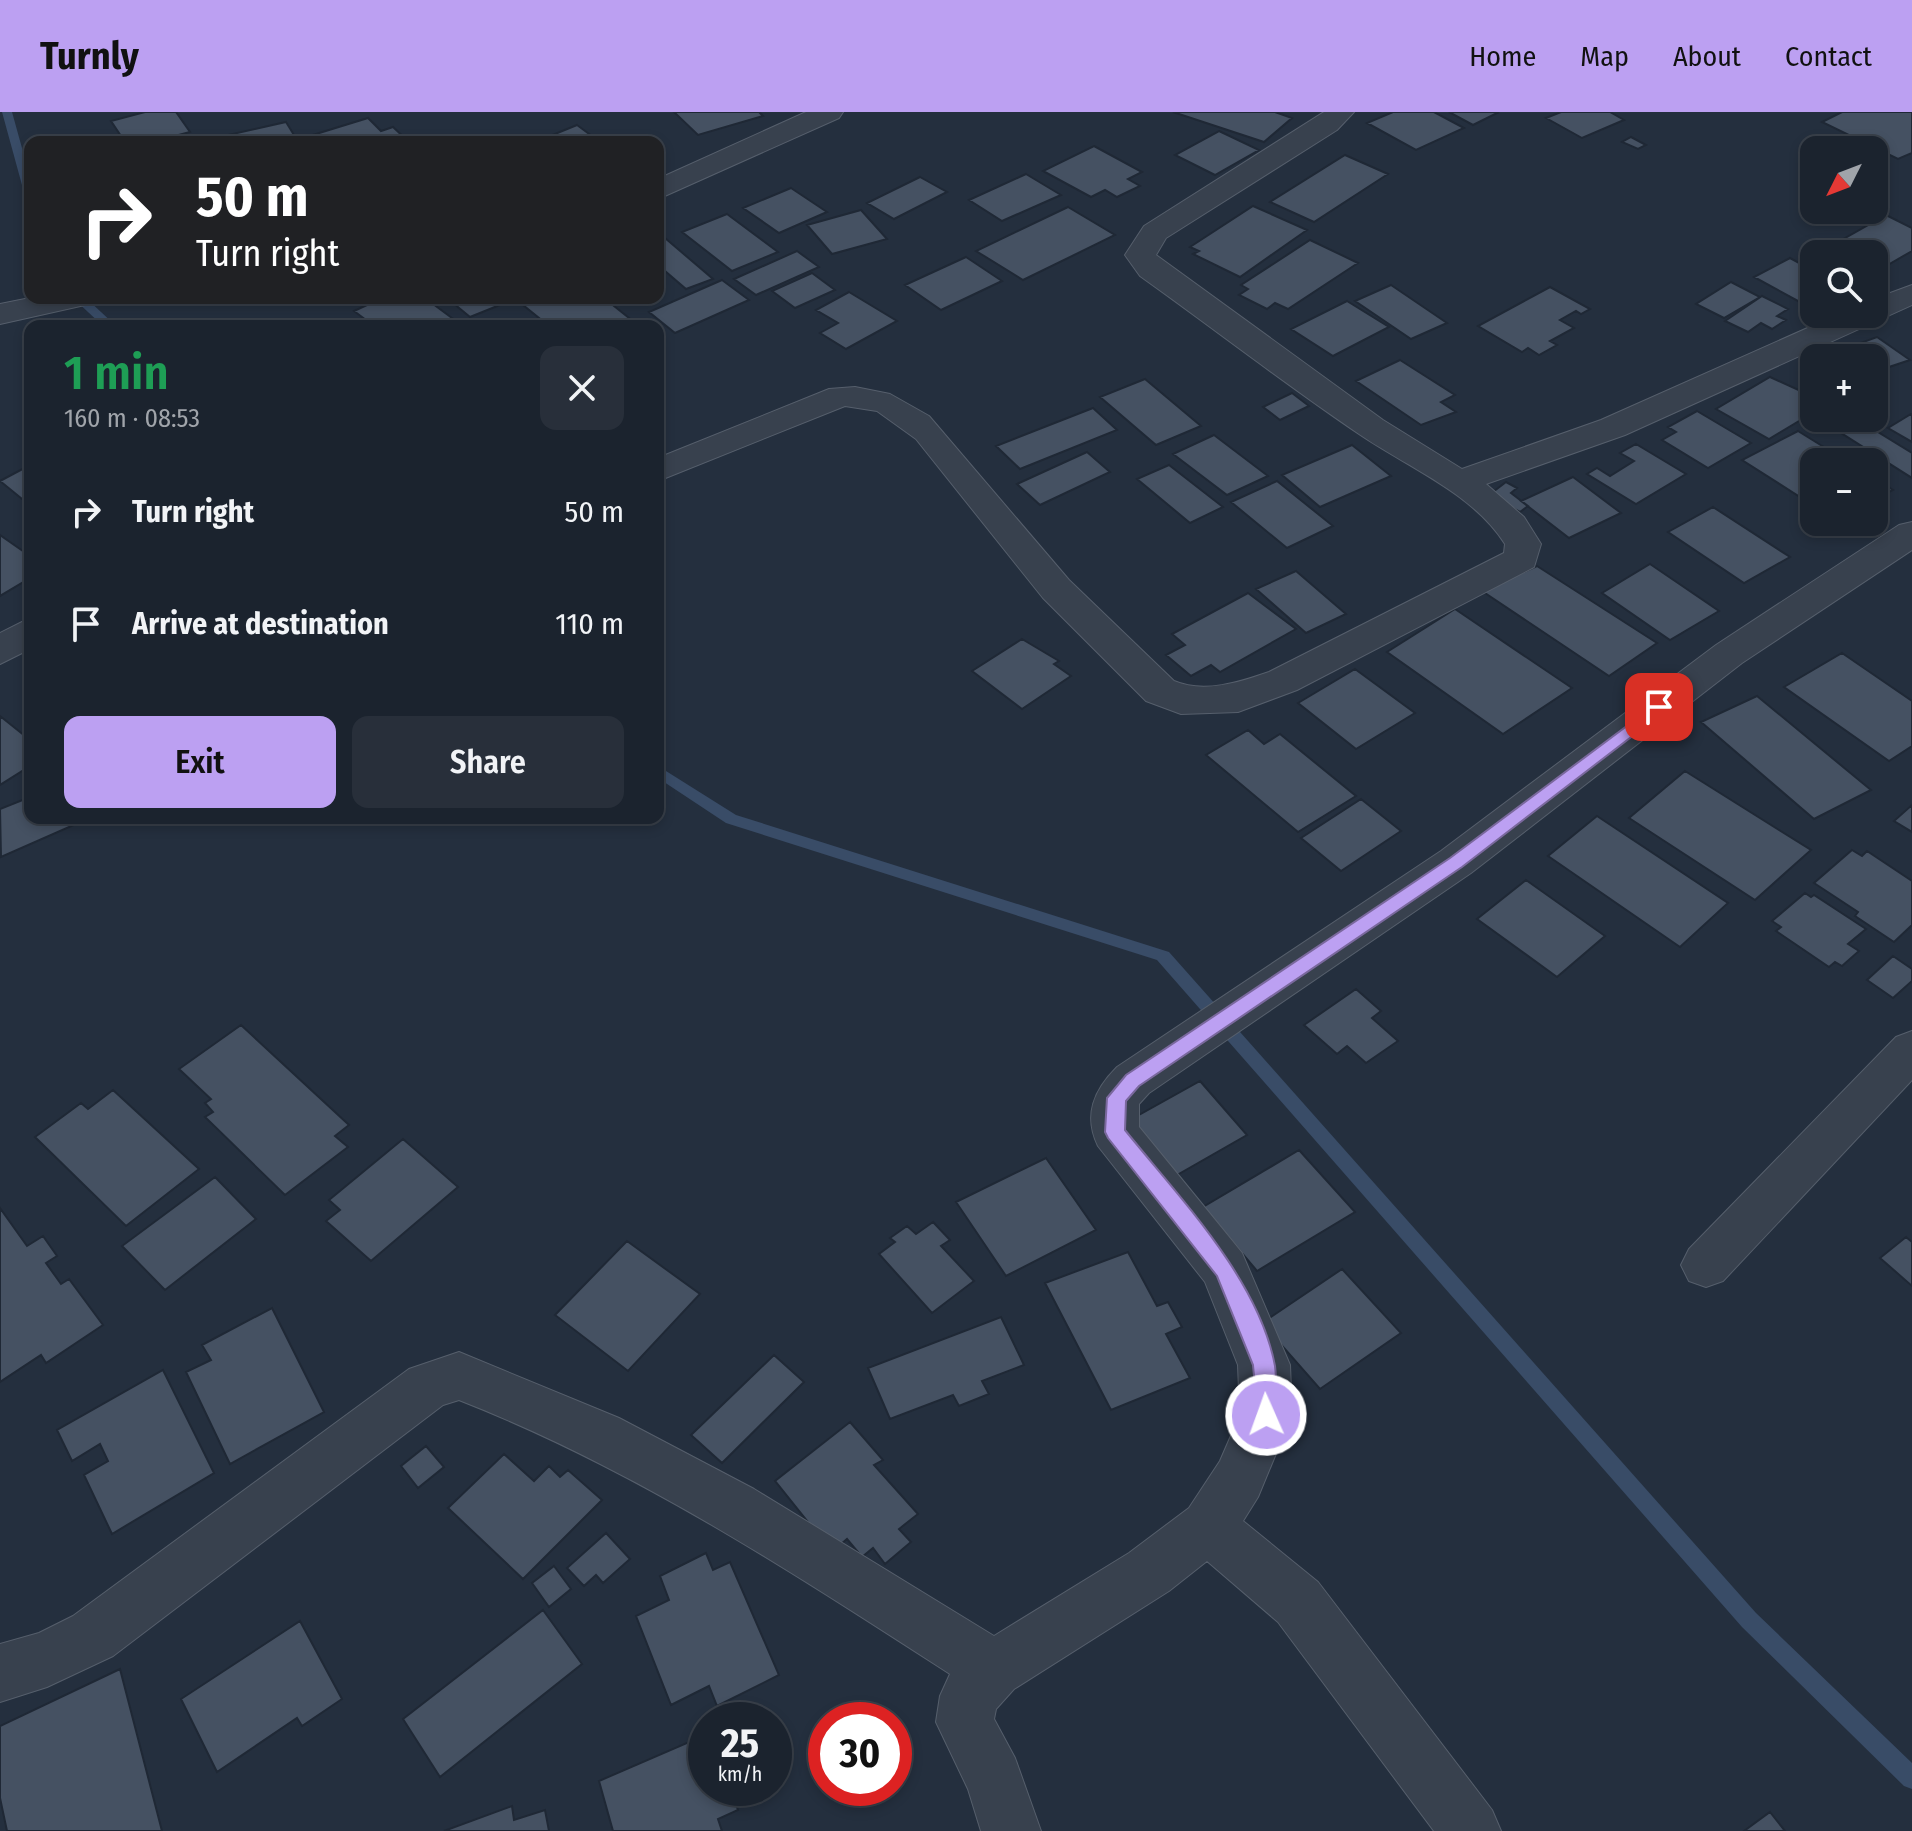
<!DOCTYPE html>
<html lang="en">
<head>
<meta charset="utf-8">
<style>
	:root { --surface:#1b232e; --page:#282f3a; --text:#f1f3f6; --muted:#a0a4aa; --line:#39404a; --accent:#bca0f2 }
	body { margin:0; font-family:"Fira Sans Condensed",sans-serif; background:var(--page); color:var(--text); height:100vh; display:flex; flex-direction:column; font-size:30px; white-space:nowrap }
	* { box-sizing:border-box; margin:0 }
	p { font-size:26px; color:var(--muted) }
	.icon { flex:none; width:44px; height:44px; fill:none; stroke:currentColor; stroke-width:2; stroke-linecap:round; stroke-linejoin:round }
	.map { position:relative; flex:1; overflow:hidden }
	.side { position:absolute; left:24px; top:208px; width:640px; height:504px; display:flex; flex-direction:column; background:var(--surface); border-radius:16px; box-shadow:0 4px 12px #0003,0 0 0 2px var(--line) }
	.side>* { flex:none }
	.guide { position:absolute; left:24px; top:24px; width:640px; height:168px; border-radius:16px; box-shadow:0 4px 12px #0003,0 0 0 2px var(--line); background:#202124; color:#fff; overflow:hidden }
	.needle { width:52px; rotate:228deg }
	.tools { position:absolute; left:1800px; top:24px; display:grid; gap:16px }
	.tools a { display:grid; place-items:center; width:88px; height:88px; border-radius:16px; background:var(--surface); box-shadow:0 4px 12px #0003,0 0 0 2px var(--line); font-size:40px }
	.speed { position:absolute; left:688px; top:1590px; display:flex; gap:16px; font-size:40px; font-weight:700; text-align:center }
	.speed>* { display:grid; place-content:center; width:104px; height:104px; border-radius:50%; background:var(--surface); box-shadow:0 4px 12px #0003,0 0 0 2px var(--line); line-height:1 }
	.speed small { font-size:20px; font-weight:400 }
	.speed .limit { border:12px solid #d22; background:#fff; color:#111 }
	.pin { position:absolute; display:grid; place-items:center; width:68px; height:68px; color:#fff; margin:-34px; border-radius:16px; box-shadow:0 4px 12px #0006 }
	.me { position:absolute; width:88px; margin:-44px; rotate:358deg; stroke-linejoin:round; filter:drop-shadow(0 0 6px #0008) }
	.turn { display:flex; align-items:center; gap:28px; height:168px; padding:0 40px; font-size:36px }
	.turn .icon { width:104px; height:104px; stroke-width:2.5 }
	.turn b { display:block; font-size:56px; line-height:68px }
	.round { display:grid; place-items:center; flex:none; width:84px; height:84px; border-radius:16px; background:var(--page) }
	.summary { display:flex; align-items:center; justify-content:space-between; height:136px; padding:0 40px }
	h1 { font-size:48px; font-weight:600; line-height:60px; color:#1e9e55 }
	.cta { display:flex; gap:16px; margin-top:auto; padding:16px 40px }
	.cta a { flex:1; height:92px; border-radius:16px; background:var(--accent); color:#111; font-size:32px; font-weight:600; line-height:92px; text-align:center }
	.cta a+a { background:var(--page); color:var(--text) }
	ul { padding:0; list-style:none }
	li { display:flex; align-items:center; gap:24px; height:112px; padding:0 40px }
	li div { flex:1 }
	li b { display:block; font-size:30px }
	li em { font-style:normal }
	header { display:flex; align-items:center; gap:48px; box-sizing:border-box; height:112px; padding:0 40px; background:var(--accent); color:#111 }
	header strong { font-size:38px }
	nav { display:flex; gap:44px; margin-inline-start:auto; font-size:28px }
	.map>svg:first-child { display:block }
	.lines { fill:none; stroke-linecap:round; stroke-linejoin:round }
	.stream { fill:#394c67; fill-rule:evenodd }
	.building { fill:#455162; stroke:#1f2835; stroke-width:2 }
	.minor-casing { stroke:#565f6c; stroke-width:2 }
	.minor { fill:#38414e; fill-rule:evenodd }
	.route { fill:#bca0f2; stroke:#7a689d; stroke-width:2 }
</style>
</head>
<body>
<header>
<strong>Turnly</strong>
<nav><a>Home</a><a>Map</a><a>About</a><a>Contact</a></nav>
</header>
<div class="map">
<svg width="1912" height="1719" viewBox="0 0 1912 1719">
	<rect width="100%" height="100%" fill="#242f3e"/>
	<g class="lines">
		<path class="stream" d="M2,0H12L30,65V87L25,84Z
			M73,186H86L116,214H103Z
			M658,654L736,703L1169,840L1756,1501L1912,1651V1677L1904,1674L1742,1515L1157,848L726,711L658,666Z"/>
	</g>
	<path class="building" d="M145,0H176L190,20L152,30H125L111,9Z
		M674,0H759L763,4L698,23Z
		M1173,0H1275L1292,6L1264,30Z
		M1393,0H1434L1464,16L1416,38L1367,11Z
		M1449,0H1499L1473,13Z
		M1561,0H1610L1624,8L1582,26L1546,6Z
		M1842,0H1912V41L1898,47L1822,10Z
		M368,6L381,19L393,15L409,30H290Z
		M286,10L294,23L265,30L206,28Z
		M577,13L600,30H559L550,24Z
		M1219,19L1259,38L1215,63L1175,43Z
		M1631,25L1646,33L1638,37L1622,30Z
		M1094,34L1142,60L1128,67L1140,74L1117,85L1105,78L1091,85L1043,59Z
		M1345,43L1388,62L1314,110L1270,90Z
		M1026,62L1061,83L1002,109L969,88Z
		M920,65L947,80L894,107L867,91Z
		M791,76L827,100L779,121L743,96Z
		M1253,94L1307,118L1240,165L1193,142L1199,139L1190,135Z
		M1068,95L1115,123L1023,168L976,139Z
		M861,98L887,127L832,142L807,113Z
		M727,102L778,140L732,159L682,120Z
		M1886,103L1912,116V139L1874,161V142H1817Z
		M658,120L713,167L686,177L658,153Z
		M1310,128L1358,151L1288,197L1275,191L1267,197L1239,183L1248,177L1241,173Z
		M797,139L819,155L756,183L734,167Z
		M966,145L1002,169L941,198L905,173Z
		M1790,146L1814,159V192L1809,195L1754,165Z
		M812,161L835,178L795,196L772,179Z
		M722,168L749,188L675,221L649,200Z
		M1731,170L1760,185L1724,206L1696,192Z
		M1391,173L1447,211L1411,227L1355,189Z
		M1550,175L1590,197L1581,202L1576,199L1560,208L1574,216L1550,229L1557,233L1539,243L1528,236L1522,240L1478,214Z
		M849,180L897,209L846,237L820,221L838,211L816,198Z
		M1762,184L1788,197L1777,204L1786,208L1772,217L1761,211L1748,220L1725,209Z
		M382,186H425L460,212L374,214L354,199Z
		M447,186H517L470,205Z
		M540,186H604L639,214H549L523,193Z
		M1347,189L1389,215L1333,244L1291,217Z
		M1877,225L1910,248L1874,260V246H1832L1827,243Z
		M1400,248L1455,283L1441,290L1456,300L1421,313L1356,269Z
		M1770,265L1814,285V300L1769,327L1716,297Z
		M1145,267L1201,314L1156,333L1100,285Z
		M1292,281L1309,294L1280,308L1263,295Z
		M1093,296L1117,318L1020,357L996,334Z
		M1697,299L1751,331L1708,356L1662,328L1676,320L1668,315Z
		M1911,302H1912V330L1888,316Z
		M1839,306H1855L1912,341V366L1827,312Z
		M1798,319L1848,350H1814V394L1742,348Z
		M1214,323L1268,364L1227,383L1173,342Z
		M1636,332L1686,362L1636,392L1587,362L1597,356L1610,364L1634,349L1620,341Z
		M1352,333L1391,364L1320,395L1282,363Z
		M1087,340L1110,360L1040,393L1017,372Z
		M30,353V389L27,391L0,369Z
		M1169,353L1223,395L1190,411L1137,367Z
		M1573,365L1621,401L1569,426L1521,389Z
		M1874,366L1893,378L1874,388Z
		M1277,369L1333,414L1287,436L1231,390Z
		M1506,370L1517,376L1511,381L1528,394L1520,400L1489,383Z
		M1713,395L1790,445L1744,471L1668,420Z
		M0,423L30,444V466L0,484Z
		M1650,452L1719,499L1670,528L1602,481Z
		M1537,454L1657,531L1609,564L1482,479Z
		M1296,459L1346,502L1306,521L1256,477Z
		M1248,481L1296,517L1220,560L1211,553L1191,564L1166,543L1185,533L1172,522Z
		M1455,497L1572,576L1503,622L1387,540Z
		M1022,527L1059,549L1054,552L1071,564L1022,597L972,559Z
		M1842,541L1912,589V634L1889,649L1784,575Z
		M1355,557L1415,601L1356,637L1298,591Z
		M1757,584L1871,678L1814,707L1701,610Z
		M0,604L30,628V654L0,673Z
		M1248,618L1264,632L1280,622L1356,684L1298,720L1206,643Z
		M1685,659L1811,738L1755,788L1629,706Z
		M30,685V706H73L76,712L1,745L0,697Z
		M1361,687L1401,719L1341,759L1301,726Z
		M1912,693V720L1894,709Z
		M1597,704L1728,791L1680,835L1548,744Z
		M1852,738L1862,744L1867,739L1912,769V813L1894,830L1855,804L1858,800L1814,771Z
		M1526,768L1605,824L1557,865L1477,807Z
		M1805,781L1811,785L1814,783L1866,817L1848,832L1859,839L1842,854L1835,850L1829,855L1776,819L1781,815L1772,809Z
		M1893,844L1912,857V869L1893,886L1867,868Z
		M1356,877L1381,899L1372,906L1398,929L1366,951L1347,934L1337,942L1304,913Z
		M241,913L349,1013L335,1024L348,1035L285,1083L205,1005L213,1000L205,991L211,987L179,957Z
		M1200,969L1247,1023L1177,1063L1130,1008Z
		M113,978L199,1057L126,1114L35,1025L81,991L88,997Z
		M403,1027L458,1075L371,1149L326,1109L340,1098L329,1088Z
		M1299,1038L1355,1100L1257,1159L1203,1095Z
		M1046,1046L1096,1118L1006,1164L956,1090Z
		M215,1065L256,1107L165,1178L122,1134Z
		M0,1096L27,1134L43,1124L57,1144L46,1151L61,1172L69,1167L103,1213L46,1251L41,1243L0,1270Z
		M933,1110L950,1128L941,1134L974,1169L932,1201L879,1142L895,1130L890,1126L907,1114L916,1122Z
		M1906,1125L1912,1130V1174L1880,1146Z
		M627,1129L700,1182L628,1259L555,1203Z
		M1128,1140L1157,1194L1168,1190L1182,1215L1166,1222L1190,1266L1111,1298L1045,1171Z
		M1342,1157L1401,1221L1320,1277L1262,1211Z
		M272,1196L324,1300L230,1352L186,1260L211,1248L202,1233Z
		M1001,1205L1024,1253L982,1269L989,1282L959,1294L953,1283L890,1307L868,1256Z
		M774,1243L804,1270L722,1351L691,1323Z
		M163,1258L214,1361L112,1422L84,1363L108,1349L100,1332L72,1349L57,1318Z
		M850,1310L883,1348L874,1353L918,1402L899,1417L911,1430L885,1452L873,1436L862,1445L847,1427L832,1440L775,1369Z
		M426,1334L444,1355L418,1376L401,1354Z
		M504,1342L534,1369L549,1354L560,1365L568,1358L602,1388L523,1467L448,1396Z
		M606,1421L630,1447L603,1471L596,1463L584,1474L567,1456Z
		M706,1441L713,1458L730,1450L779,1563L717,1594L709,1574L671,1593L636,1504L669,1488L660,1464Z
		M554,1454L571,1477L549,1495L532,1471Z
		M543,1498L582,1552L440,1665L403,1607Z
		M300,1509L342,1587L302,1614L297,1606L217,1660L181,1587Z
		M120,1557L162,1719H7L0,1686V1614Z
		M689,1630L699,1658L706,1655V1676H730L738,1698L718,1707L722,1719H613L599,1669Z
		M512,1694L514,1708L545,1698L549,1719H444Z
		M1770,1700L1785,1719H1744Z"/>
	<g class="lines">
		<defs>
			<path id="minor" d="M806,0H843L839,6L658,87V67Z
				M1324,0H1354L1337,18L1166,126L1156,143L1383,308L1462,357L1601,308L1839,202H1874V187L1912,173V193L1625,323L1486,372L1524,405L1541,432L1534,455L1297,578L1238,600L1181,602L1146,589L1043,486L916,327L877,299L845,294L658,369V346L829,277L855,275L890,282L929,304L1069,468L1174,569C1204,582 1240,570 1269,560L1504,441L1505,432C1473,381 1407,355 1359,322C1285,272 1213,216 1140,164L1125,143L1144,114Z
				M30,186H90L85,193L0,212V192Z
				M1912,410V438L1742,551L1471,761L1149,981L1139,992V1015L1242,1141L1290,1253L1292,1303L1258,1385L1243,1409L1318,1470L1492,1698L1501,1719H1434L1278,1510L1207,1449L1169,1479L1014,1577L996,1597L994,1607L1015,1646L1041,1719H981L968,1677L936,1610L940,1584L950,1562C792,1460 635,1357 459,1288L443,1293L113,1544L47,1575L0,1590V1532L39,1521L73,1504L409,1257L459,1240L619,1306L754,1377L994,1524L1129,1441L1189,1396L1220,1349L1240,1303L1238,1253L1205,1170L1098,1034C1083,1003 1094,978 1117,955L1441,739L1716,533L1899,413Z
				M30,506V537L0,552V521Z
				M1912,919V968L1723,1169L1706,1175L1689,1169L1681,1153L1689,1137L1896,925Z"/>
		</defs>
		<use href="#minor" class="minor-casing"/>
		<use href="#minor" class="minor"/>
	</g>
	<path class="route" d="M1659,590L1667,595L1665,599L1462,755L1139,974L1126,989L1125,1018C1178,1084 1259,1167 1275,1254C1277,1269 1276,1287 1277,1303L1274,1310L1266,1313L1258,1310L1253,1253L1217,1164L1108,1026L1105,1020L1107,986L1126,963L1450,746Z"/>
</svg>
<div class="tools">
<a><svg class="needle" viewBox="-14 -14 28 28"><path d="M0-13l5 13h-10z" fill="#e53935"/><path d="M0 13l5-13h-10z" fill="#a0a4aa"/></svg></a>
<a><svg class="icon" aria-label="search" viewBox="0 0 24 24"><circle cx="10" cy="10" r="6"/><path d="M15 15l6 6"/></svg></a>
<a>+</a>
<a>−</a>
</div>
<div class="speed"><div>25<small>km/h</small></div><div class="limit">30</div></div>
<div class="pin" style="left:1659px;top:595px;background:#d93025"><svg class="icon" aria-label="arrive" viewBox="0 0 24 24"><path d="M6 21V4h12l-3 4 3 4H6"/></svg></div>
<svg class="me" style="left:1266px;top:1303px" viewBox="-20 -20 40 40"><circle r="17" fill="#bca0f2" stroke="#fff" stroke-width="3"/><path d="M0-11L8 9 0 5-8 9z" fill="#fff"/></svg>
<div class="guide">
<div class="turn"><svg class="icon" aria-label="right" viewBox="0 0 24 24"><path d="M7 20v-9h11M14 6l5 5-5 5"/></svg><div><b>50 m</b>Turn right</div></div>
</div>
<section class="side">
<div class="summary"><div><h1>1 min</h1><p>160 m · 08:53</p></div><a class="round"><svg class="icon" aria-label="close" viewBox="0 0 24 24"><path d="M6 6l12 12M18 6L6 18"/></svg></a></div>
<ul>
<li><svg class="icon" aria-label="right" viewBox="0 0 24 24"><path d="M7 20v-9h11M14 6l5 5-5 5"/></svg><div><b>Turn right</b></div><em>50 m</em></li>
<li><svg class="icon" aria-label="arrive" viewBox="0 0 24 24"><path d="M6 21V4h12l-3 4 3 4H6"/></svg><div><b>Arrive at destination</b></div><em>110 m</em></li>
</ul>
<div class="cta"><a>Exit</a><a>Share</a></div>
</section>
</div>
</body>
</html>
